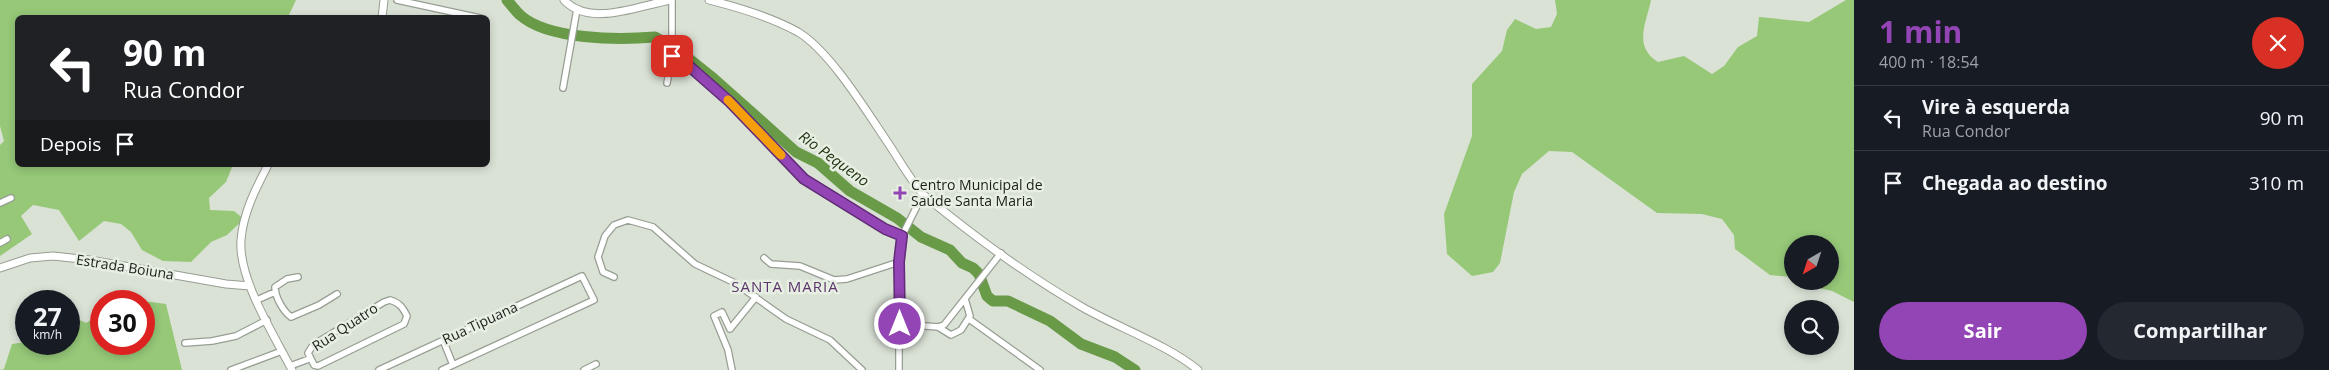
<!DOCTYPE html>
<html lang="pt">
<head>
<meta charset="utf-8">
<style>
	:root { --surface:#171b24; --page:#242831; --text:#f1f3f6; --muted:#9ea1a6; --line:#363941; --accent:#9344b5 }
	body { margin:0; font-family:"Open Sans",sans-serif; background:var(--page); color:var(--text); height:100vh; display:flex; flex-direction:column; font-size:19px; white-space:nowrap }
	* { box-sizing:border-box; margin:0 }
	p { font-size:16px; color:var(--muted) }
	.icon { flex:none; width:28px; height:28px; fill:none; stroke:currentColor; stroke-width:2; stroke-linecap:round; stroke-linejoin:round }
	.map { position:relative; flex:1; overflow:hidden }
	.drawer { display:flex; flex-direction:column; background:var(--surface); width:475px }
	.drawer>* { flex:none }
	.banner { position:absolute; left:15px; top:15px; width:475px; height:152px; border-radius:8px; box-shadow:0 2px 8px #0003; background:#202124; color:#fff; overflow:hidden }
	.needle { width:32px; rotate:219deg }
	.buttons { position:absolute; left:1784px; top:235px; display:grid; gap:10px }
	.buttons a { display:grid; place-items:center; width:55px; height:55px; border-radius:50%; background:var(--surface); box-shadow:0 2px 8px #0003; font-size:25px }
	.speed { position:absolute; left:15px; top:290px; display:flex; gap:10px; font-size:25px; font-weight:700; text-align:center }
	.speed>* { display:grid; place-content:center; width:65px; height:65px; border-radius:50%; background:var(--surface); box-shadow:0 2px 8px #0003; line-height:1 }
	.speed small { font-size:12px; font-weight:400 }
	.speed .limit { border:8px solid #d22; background:#fff; color:#111 }
	.pin { position:absolute; display:grid; place-items:center; width:42px; height:42px; color:#fff; margin:-21px; border-radius:10px; box-shadow:0 2px 8px #0006 }
	.me { position:absolute; width:55px; margin:-28px; rotate:0deg; stroke-linejoin:round; filter:drop-shadow(0 0 4px #0008) }
	.turn { display:flex; align-items:center; gap:18px; height:105px; padding:0 25px; font-size:22px }
	.turn .icon { width:65px; height:65px; stroke-width:2.5 }
	.turn b { display:block; font-size:35px; line-height:42px }
	.then { display:flex; align-items:center; height:48px; padding:0 25px; background:#0003; gap:10px; font-size:19px }
	.round { display:grid; place-items:center; flex:none; width:52px; height:52px; border-radius:26px; background:var(--page) }
	.overview { display:flex; align-items:center; justify-content:space-between; height:85px; padding:0 25px }
	h1 { font-size:30px; font-weight:700; line-height:38px; color:var(--accent) }
	.cta { display:flex; gap:10px; margin-top:auto; padding:10px 25px }
	.cta a { flex:1; height:58px; border-radius:30px; background:var(--accent); color:#fff; font-size:20px; font-weight:700; line-height:58px; text-align:center }
	.cta a+a { background:var(--page); color:var(--text) }
	ul { padding:0; list-style:none }
	li { display:flex; align-items:center; gap:15px; height:65px; padding:0 25px; border-top:1px solid var(--line) }
	li div { flex:1 }
	li b { display:block; font-size:19px }
	li em { font-style:normal }
	main { display:flex; flex:1; min-height:0 }
	.map>svg:first-child { display:block }
	.green { fill:#96c878 }
	.lines { fill:none; stroke-linecap:round; stroke-linejoin:round }
	.river { stroke:#689a47; stroke-width:11 }
	.minor-casing { stroke:#979e93; stroke-width:8 }
	.tertiary-casing { stroke:#979e93; stroke-width:9 }
	.minor { stroke:#fff; stroke-width:5.5 }
	.tertiary { stroke:#fff; stroke-width:7 }
	.route-casing { stroke:#602c76; stroke-width:12 }
	.route { stroke:#9344b5; stroke-width:9 }
	.slow { stroke:#f59e0b; stroke-width:9 }
	.poi-dot { fill:#9344b5; stroke:#e7efe3; stroke-width:2 }
	.labels { text-anchor:middle; stroke-width:5; stroke-linejoin:round; paint-order:stroke }
	.poi-label { font-size:14px; fill:#1b1e19; stroke:#e7efe3; text-anchor:start }
	.street-label { font-size:14px; fill:#1b1e19; stroke:#e7efe3 }
	.water-label { font-size:15px; font-style:italic; fill:#1e3210; stroke:#e7efe3 }
	.neighbourhood-label { font-size:15px; letter-spacing:1px; fill:#5b356c; stroke:#e7efe3 }
</style>
</head>
<body>
<main>
<div class="map">
<svg width="1854" height="370" viewBox="0 0 1854 370">
	<rect width="100%" height="100%" fill="#dae2d6"/>
	<path class="green" d="M0,0H296L288,17L18,18V165H233L226,182L209,198L210,210L234,211L244,219L227,235L211,242L191,262L163,261L142,250L131,232L121,224L104,221L79,241L59,210L33,205L21,216L32,234L0,256V145L4,141L0,126Z
		M1555,0H1651C1646,24 1633,46 1658,62L1684,56L1712,74L1724,66L1738,47L1757,36L1759,17L1809,22L1846,0H1854V302L1832,291L1806,285L1802,281H1830V244H1792V277L1770,275L1735,249L1734,235L1722,219L1702,214L1657,213L1572,152L1549,151L1522,174L1514,192L1500,263L1493,272L1472,276L1447,254L1444,214L1472,136V84L1502,51L1507,30L1515,19L1536,29L1551,27L1557,14Z
		M136,300L166,304L182,370H0L4,369L12,344L26,342L69,344V315L86,323L101,314V344H144V301H131Z"/>
	<g class="lines">
		<path class="river" d="M507,0C511,5 515,10 520,15C548,40 618,40 655,37L678,50L713,78L796,152L818,163L850,191L897,218L921,237L950,250L962,263L973,268L979,274L987,296L993,301H1008L1050,321L1081,344L1115,357L1135,370"/>
		<defs>
			<path id="minor" d="M397,0L480,18
				M672,56L689,66L730,102L805,179L885,229L902,236
				M667,83L672,56V0
				M563,88L577,9
				M0,203L11,198
				M0,243L7,239
				M764,258L771,264L800,266L834,280L847,279L899,262
				M298,277L287,279L275,287C275,297 283,311 291,317L319,305L337,294
				M614,277L603,272L598,257L605,236L614,225L628,220L653,227L695,264L735,283L786,319L830,340L862,370
				M257,300L275,292
				M390,300C400,303 403,308 407,316L404,324L318,366L314,365L308,353L313,345L384,302Z
				M969,319L1040,370
				M900,324L938,327L944,325L1001,253
				M938,327L951,335L961,330L970,316L965,299
				M443,340L453,365
				M185,343L212,341L236,336L267,320
				M290,366L309,359
				M231,370L282,351
				M379,370L582,276L594,300L442,370
				M584,370L596,364
				M732,370L728,350L714,316L722,312L730,329L756,297
				M899,370V262L902,236L923,194"/>
			<path id="tertiary" d="M564,0C590,28 640,5 671,0
				M709,0C737,7 773,18 798,32C830,51 867,112 888,143C897,156 914,186 925,196C971,234 1030,277 1082,307C1117,327 1168,345 1198,370
				M382,18L384,0
				M268,165C256,188 243,213 241,240C238,279 274,335 292,370
				M0,268L30,258L53,256L90,260L226,284L250,286"/>
		</defs>
		<use href="#minor" class="minor-casing"/>
		<use href="#tertiary" class="tertiary-casing"/>
		<use href="#minor" class="minor"/>
		<use href="#tertiary" class="tertiary"/>
	</g>
	<g class="lines">
		<defs>
			<path id="route" d="M672,56L689,66L730,102L804,179L885,229L902,236L899,262L900,324"/>
		</defs>
		<use href="#route" class="route-casing"/>
		<use href="#route" class="route"/>
		<path class="slow" d="M728,100L781,155"/>
	</g>
	<path class="poi-dot" d="M897.5 185.5h5v5h5v5h-5v5h-5v-5h-5v-5h5z"/>
	<g class="labels">
		<g class="poi-label">
			<text x="911" y="190">Centro Municipal de<tspan x="911" dy="16">Saúde Santa Maria</tspan></text>
		</g>
		<g class="street-label">
			<text transform="translate(125 267) rotate(9)" y="5">Estrada Boiuna</text>
			<text transform="translate(480 323) rotate(-25)" y="5">Rua Tipuana</text>
			<text transform="translate(345 327) rotate(-33)" y="5">Rua Quatro</text>
		</g>
		<g class="water-label">
			<text transform="translate(834 159) rotate(36)" y="5">Rio Pequeno</text>
		</g>
		<g class="neighbourhood-label">
			<text x="785" y="292">SANTA MARIA</text>
		</g>
	</g>
</svg>
<div class="buttons">
<a><svg class="needle" viewBox="-14 -14 28 28"><path d="M0-13l5 13h-10z" fill="#e53935"/><path d="M0 13l5-13h-10z" fill="#9ea1a6"/></svg></a>
<a><svg class="icon" aria-label="search" viewBox="0 0 24 24"><circle cx="10" cy="10" r="6"/><path d="M15 15l6 6"/></svg></a>
</div>
<div class="speed"><div>27<small>km/h</small></div><div class="limit">30</div></div>
<div class="pin" style="left:672px;top:56px;background:#d93025"><svg class="icon" aria-label="arrive" viewBox="0 0 24 24"><path d="M6 21V4h12l-3 4 3 4H6"/></svg></div>
<svg class="me" style="left:900px;top:324px" viewBox="-20 -20 40 40"><circle r="17" fill="#9344b5" stroke="#fff" stroke-width="3"/><path d="M0-11L8 9 0 5-8 9z" fill="#fff"/></svg>
<div class="banner">
<div class="turn"><svg class="icon" aria-label="left" viewBox="0 0 24 24"><path d="M17 20v-9H6M10 6l-5 5 5 5"/></svg><div><b>90 m</b>Rua Condor</div></div>
<div class="then">Depois<svg class="icon" aria-label="arrive" viewBox="0 0 24 24"><path d="M6 21V4h12l-3 4 3 4H6"/></svg></div>
</div>
</div>
<section class="drawer">
<div class="overview"><div><h1>1 min</h1><p>400 m · 18:54</p></div><a class="round" style="background:#d93025;color:#fff"><svg class="icon" aria-label="close" viewBox="0 0 24 24"><path d="M6 6l12 12M18 6L6 18"/></svg></a></div>
<ul>
<li><svg class="icon" aria-label="left" viewBox="0 0 24 24"><path d="M17 20v-9H6M10 6l-5 5 5 5"/></svg><div><b>Vire à esquerda</b><p>Rua Condor</p></div><em>90 m</em></li>
<li><svg class="icon" aria-label="arrive" viewBox="0 0 24 24"><path d="M6 21V4h12l-3 4 3 4H6"/></svg><div><b>Chegada ao destino</b></div><em>310 m</em></li>
</ul>
<div class="cta"><a>Sair</a><a>Compartilhar</a></div>
</section>
</main>
</body>
</html>
